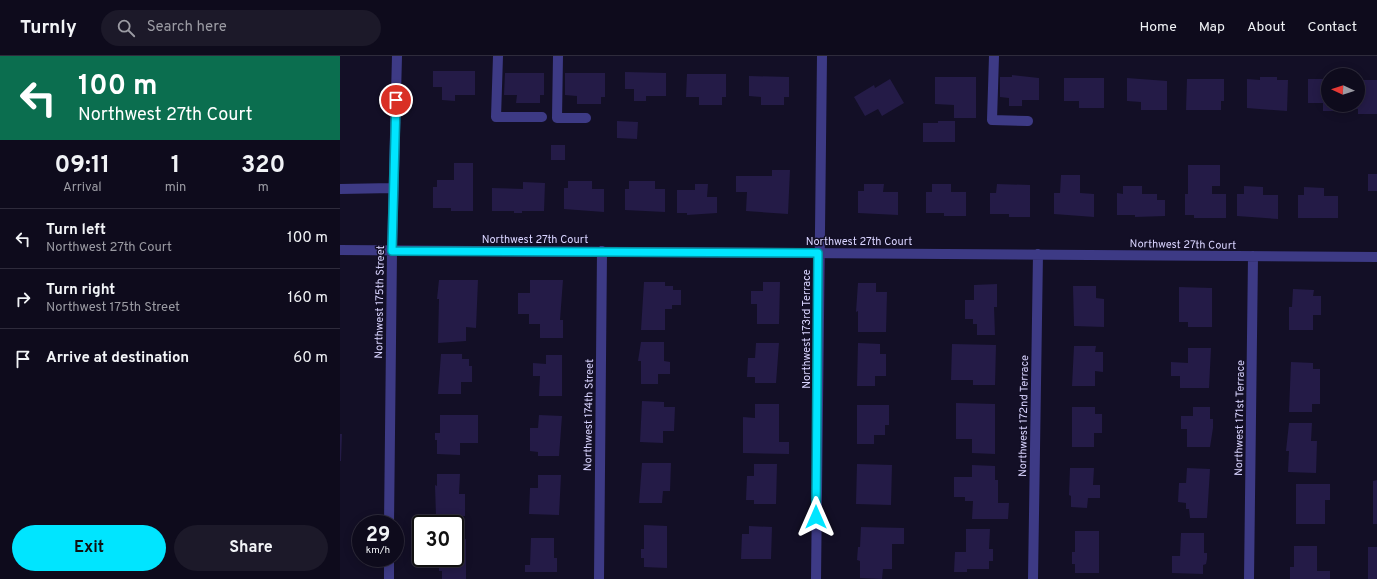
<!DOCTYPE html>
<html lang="en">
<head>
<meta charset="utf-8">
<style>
	:root { --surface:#0e0b1c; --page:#1c1929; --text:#f1f3f6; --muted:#9b9ba3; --line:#2e2b3b; --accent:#00e5ff }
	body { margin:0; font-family:Overpass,sans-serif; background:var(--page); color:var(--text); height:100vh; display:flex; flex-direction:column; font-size:15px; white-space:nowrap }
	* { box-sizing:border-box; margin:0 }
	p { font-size:13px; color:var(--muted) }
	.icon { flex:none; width:22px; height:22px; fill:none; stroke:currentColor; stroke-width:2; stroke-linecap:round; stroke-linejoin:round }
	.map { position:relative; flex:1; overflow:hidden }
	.details { display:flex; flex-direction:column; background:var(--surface); width:340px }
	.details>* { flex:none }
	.banner { background:#0b6e4f; color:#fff; overflow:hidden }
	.needle { width:26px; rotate:273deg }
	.fabs { position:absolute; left:981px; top:12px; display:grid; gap:8px }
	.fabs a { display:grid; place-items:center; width:44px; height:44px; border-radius:50%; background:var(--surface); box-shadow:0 2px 10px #0003,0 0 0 1px var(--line); font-size:20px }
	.speed { position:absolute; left:12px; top:459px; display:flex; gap:8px; font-size:20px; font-weight:700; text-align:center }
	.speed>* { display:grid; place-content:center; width:52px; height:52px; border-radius:50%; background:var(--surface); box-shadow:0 2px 10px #0003,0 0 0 1px var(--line); line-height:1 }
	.speed small { font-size:10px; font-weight:400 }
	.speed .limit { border:2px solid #111; border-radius:6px; background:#fff; color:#111 }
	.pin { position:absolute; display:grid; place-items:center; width:34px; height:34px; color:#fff; margin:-17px; border:2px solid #fff; border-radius:50%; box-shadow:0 1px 4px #0007 }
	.me { position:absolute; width:44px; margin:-22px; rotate:0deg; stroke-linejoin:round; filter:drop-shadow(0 0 3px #0008) }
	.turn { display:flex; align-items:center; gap:14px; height:84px; padding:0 12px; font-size:18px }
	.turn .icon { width:52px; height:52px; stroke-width:2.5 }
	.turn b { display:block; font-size:28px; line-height:34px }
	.eta { display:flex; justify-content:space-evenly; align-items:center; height:68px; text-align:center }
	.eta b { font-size:24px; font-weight:700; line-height:28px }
	.cta { display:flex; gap:8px; margin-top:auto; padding:8px 12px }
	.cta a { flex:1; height:46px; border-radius:24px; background:var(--accent); color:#111; font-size:16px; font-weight:700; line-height:46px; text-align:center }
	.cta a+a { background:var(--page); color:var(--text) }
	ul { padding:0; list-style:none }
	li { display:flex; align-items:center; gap:12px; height:60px; padding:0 12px; border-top:1px solid var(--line) }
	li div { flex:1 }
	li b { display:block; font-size:15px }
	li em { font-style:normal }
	header { display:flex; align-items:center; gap:24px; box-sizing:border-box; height:56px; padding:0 20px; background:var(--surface); border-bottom:1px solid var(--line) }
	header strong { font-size:19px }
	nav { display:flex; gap:22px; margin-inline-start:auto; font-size:14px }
	.search { width:280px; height:36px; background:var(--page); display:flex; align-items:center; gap:10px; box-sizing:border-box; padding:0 14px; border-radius:22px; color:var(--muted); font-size:15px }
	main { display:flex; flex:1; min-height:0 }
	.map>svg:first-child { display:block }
	.building { fill:#241b47 }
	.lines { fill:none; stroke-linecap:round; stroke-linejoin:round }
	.minor { stroke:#3d3a85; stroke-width:10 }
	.route-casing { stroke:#0095a6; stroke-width:10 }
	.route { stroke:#00e5ff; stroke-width:7 }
	.labels { text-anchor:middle; stroke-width:3; stroke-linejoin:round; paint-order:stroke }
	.street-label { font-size:11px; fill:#d9d4ff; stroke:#130f26 }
</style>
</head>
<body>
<header>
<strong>Turnly</strong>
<div class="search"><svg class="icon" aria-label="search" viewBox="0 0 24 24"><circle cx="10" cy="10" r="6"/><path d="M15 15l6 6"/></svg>Search here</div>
<nav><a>Home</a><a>Map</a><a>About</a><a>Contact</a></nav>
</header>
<main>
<section class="details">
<div class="banner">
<div class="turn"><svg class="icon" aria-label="left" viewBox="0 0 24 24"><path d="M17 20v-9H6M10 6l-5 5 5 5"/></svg><div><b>100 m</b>Northwest 27th Court</div></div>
</div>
<div class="eta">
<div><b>09:11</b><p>Arrival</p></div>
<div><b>1</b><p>min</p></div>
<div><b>320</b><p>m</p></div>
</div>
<ul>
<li><svg class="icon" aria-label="left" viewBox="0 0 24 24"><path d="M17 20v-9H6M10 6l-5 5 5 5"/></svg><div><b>Turn left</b><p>Northwest 27th Court</p></div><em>100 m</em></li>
<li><svg class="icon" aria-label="right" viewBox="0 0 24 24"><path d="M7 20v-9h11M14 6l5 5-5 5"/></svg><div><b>Turn right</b><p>Northwest 175th Street</p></div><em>160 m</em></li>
<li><svg class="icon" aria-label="arrive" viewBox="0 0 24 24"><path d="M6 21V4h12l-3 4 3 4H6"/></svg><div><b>Arrive at destination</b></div><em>60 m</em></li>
</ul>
<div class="cta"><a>Exit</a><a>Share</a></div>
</section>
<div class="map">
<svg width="1037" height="523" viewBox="0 0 1037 523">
	<rect width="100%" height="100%" fill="#130f26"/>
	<path class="building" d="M93,15H135V39H115V45L102,44V31H93Z
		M285,16L326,17V40H306V45H294V33H285Z
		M165,17H204V39H200V47H176L177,39H164Z
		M225,17H265V41H261V48H237V40L225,39Z
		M347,18H386V41H382V49H359V41H346Z
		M672,19L699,22V44H682V50H669V42L660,41V21H672Z
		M409,20L449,21V41H444V49H421V41L409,40Z
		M595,21H636V62H614V49L595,48Z
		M920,21H937V24H948L947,55L907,52V23L920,24Z
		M724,22H764V52H739V45H724Z
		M787,22L827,25V54H801V46L787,45Z
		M550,23L564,47L542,60L538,53L525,60L514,41L534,29L535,32Z
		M847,23H884V45H881V54H846Z
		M968,23H988V49H1007V55H983V47H968Z
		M1018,24H1037V58H1018V53L1007,52V49H1018Z
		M277,65L298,66L297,83L277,82Z
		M598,65H615V86H583V67H598Z
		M211,89H225V104H211Z
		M114,107H133V155H111V152H93V131H97V124H114Z
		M848,109H880V130H872V138H886V162H854V159H845V138H848Z
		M432,114H450L448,158L406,155L407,136H396V120H432Z
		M1028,118H1037V135H1028Z
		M721,119H740V137L754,138V161L714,158V137H720Z
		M228,125H252V133H264V156L224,153V132H228Z
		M289,125H315V133H325V156L285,154V133H289Z
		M183,126L205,127L204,155H182V157H174V155H152V132L183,133Z
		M355,128H368L367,141H377V157L347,159V157H337V134H355Z
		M524,128H544L543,136H558V159L518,157V135H524Z
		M592,128H611V136H626V160H604V157H586V136H592Z
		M657,128L690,129V161H669V158H650V137H656Z
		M783,130H802V138H817V144H825V160L795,161V159H777V137L783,138Z
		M904,130L923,131V139H938V163L897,160V138H904Z
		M964,131L984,132V140H998V162H958V139H964Z
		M99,224H138L136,272L126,271V285L98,287L99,243H97Z
		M190,224H223L220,264H223V282H200V268H189V258H178V237H190Z
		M304,226H325V230H333V234H341V249H332V253H325V274H301Z
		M423,226H440L439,268H417V248H411V235H423Z
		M518,227H536V236H547L546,276H518V255L516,256Z
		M657,228V251H654L655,279H637V268H633V263H625V244H634V229Z
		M733,230H756V242L764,243V271L734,270Z
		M839,231L872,232V271H848V266H839Z
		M953,233L974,234L973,240H981V259H973V274H949V251H952Z
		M301,286H324V305L330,306V318H318V328H301V305H298Z
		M416,287H439L436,327H415V321H407L408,302H415Z
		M518,287L540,288V298H546V320H535V330H517Z
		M612,288L656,289L655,329H633V324H611Z
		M734,290H756L755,296H763V316L755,315V330H732Z
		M848,292H871L869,332H840V320H831V306L848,307Z
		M101,298H122V303H129V310H132V326H121V338H98Z
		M206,299H222V340H199L200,320H193V307L206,308Z
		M951,306L973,307V313H980V348H972V356H949Z
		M302,345L324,346V351H335L334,375H323V387L300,386Z
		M616,347L655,348V398L632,397V383H616Z
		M415,348H439V386H449V398L403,397V361L415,362Z
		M517,349H549V369H545V379H534V388H517Z
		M732,351H755V358H762V377H754V391H732Z
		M853,351H870V363H873V372L870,391H847V373H841V360H853Z
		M100,359H138V387H120V399L97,398V384H95V377H100Z
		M199,359L222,360L219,400H198V396L190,395V372H198Z
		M949,367H972L971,385H977L976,417L948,416L949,395H946Z
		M0,378H2L1,405H0Z
		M302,407H331L330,435H323L322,447H299Z
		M414,408H437L436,448H414V444H406L407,420H414Z
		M517,408L552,409L551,449L516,448Z
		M632,409L655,410V424H658V447H669L668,463H632L633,445H625V441H614V421H632Z
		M730,412H754L753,429H760V442H748L747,452L731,451V440L729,439Z
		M847,412L870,413L867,462H850L849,453H846V447L838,446L839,427H846Z
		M97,418H120L119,438H125V460H96L95,429L97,430Z
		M198,419H221L219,459L189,458L190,432H198Z
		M1037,424V468H1033V425Z
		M956,428H990V444H985V468H956Z
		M304,469L327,470V512L304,511V502H301V493H304Z
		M409,470L432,471L431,503H401L402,478H409Z
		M521,471L564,472V488H552V513H543L542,523L520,522V505L517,504L518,491H520Z
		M626,473H650L649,493H653V505H649V513H627V516H614L615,496H626Z
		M735,475H759V517H735V508H732V496H735Z
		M841,477H864V497H867V503L866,508L863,509V518L832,517V500H840Z
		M191,482H214V502H217V516H185V509H190Z
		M115,483H126V523H102V515H99V502H115Z
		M954,490H977V515H990V523H950V511H954Z
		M1028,491H1037V523H1028Z"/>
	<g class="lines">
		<path class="minor" d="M158,0L156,61H202
			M218,0L217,62H246
			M654,0L652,64L688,65
			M0,133L53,132
			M0,194L1037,201
			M49,468L52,195L57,0
			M49,523V502
			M259,523L262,195
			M476,523L482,0
			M693,523L698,198
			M909,523L913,200"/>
	</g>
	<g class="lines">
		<defs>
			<path id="route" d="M56,44L52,195L478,197L476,461"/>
		</defs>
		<use href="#route" class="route-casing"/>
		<use href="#route" class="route"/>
	</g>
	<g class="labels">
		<g class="street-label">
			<text x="195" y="187">Northwest 27th Court</text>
			<text x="519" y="189">Northwest 27th Court</text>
			<text transform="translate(843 188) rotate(1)" y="4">Northwest 27th Court</text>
			<text transform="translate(39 246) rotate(-89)" y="4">Northwest 175th Street</text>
			<text transform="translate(466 273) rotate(-90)" y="4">Northwest 173rd Terrace</text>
			<text transform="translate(248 359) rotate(-89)" y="4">Northwest 174th Street</text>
			<text transform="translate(683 360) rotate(-89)" y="4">Northwest 172nd Terrace</text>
			<text transform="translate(899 362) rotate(-89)" y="4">Northwest 171st Terrace</text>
		</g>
	</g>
</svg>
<div class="fabs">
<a><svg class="needle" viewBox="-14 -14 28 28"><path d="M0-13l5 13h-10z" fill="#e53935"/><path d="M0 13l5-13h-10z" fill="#9b9ba3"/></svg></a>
</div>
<div class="speed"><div>29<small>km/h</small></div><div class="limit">30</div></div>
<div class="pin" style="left:56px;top:44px;background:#d93025"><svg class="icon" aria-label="arrive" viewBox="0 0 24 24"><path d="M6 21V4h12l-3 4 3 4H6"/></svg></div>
<svg class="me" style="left:476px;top:461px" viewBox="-20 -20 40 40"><path d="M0-17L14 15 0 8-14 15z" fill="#00e5ff" stroke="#fff" stroke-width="4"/></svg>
</div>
</main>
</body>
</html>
